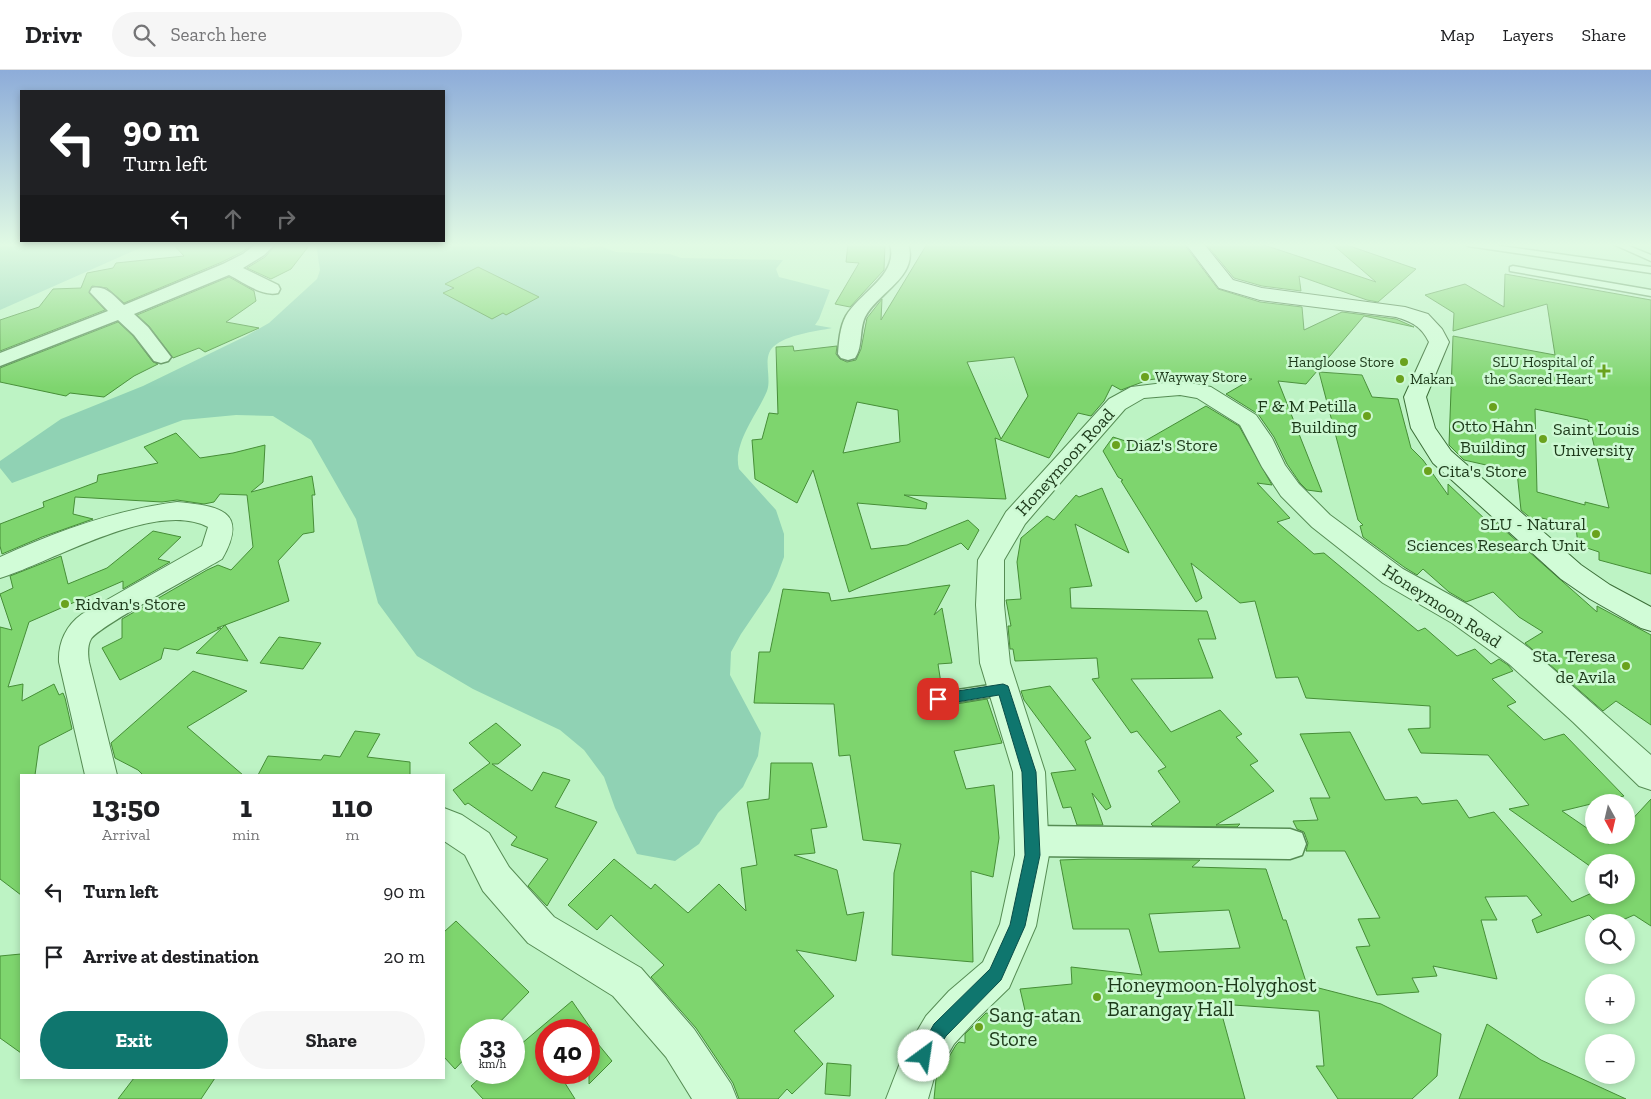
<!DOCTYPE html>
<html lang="en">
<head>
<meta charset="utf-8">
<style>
	:root { --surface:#fff; --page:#f6f6f6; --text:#202124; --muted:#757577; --line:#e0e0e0; --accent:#0f766e }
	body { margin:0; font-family:"Zilla Slab",serif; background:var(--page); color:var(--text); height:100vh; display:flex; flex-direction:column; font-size:19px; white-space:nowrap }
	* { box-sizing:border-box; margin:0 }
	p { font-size:16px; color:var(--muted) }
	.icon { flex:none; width:28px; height:28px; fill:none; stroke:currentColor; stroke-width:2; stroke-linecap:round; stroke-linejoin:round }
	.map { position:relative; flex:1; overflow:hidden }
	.sheet { position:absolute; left:20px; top:704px; width:425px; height:305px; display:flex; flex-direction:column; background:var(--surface); border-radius:0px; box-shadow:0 2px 8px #0003 }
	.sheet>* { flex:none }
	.hud { position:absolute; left:20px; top:20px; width:425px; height:152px; border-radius:0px; box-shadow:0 2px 8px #0003; background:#202124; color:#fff; overflow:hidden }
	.needle { width:32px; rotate:172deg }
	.controls { position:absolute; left:1585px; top:724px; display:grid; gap:10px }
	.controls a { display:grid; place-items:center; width:50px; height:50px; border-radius:50%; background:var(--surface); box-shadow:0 2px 8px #0003; font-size:25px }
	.speed { position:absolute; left:460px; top:949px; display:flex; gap:10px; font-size:25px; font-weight:700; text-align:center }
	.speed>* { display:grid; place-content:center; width:65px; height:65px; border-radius:50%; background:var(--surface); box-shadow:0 2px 8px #0003; line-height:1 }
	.speed small { font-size:12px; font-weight:400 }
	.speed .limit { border:8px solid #d22; background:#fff; color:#111 }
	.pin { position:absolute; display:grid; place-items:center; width:42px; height:42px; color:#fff; margin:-21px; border-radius:10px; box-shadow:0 2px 8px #0006 }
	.me { position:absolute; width:55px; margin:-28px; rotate:31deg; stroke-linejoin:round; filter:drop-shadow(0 0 4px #0008) }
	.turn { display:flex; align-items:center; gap:18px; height:105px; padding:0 20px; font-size:22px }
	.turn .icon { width:65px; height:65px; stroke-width:2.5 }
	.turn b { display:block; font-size:35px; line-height:42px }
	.lanes { display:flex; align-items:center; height:48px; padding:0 20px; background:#0003; justify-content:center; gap:25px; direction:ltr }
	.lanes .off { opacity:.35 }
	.eta { display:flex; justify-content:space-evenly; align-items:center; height:85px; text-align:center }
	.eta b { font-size:30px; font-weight:800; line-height:35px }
	.button { display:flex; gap:10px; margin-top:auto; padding:10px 20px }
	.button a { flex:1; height:58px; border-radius:30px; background:var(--accent); color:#fff; font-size:20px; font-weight:800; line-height:58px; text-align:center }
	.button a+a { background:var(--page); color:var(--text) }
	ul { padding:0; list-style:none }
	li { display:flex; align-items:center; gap:15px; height:65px; padding:0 20px }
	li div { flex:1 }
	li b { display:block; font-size:19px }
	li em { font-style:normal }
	header { display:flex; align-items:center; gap:30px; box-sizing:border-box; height:70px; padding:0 25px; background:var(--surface); border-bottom:1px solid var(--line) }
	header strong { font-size:24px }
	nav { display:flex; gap:28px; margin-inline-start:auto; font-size:18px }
	.search { width:350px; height:45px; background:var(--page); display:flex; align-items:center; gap:12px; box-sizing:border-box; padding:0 18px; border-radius:28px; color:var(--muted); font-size:19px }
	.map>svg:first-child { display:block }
	.green { fill:#90d2b4 }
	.building { fill:#7ed56e; stroke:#468e37; fill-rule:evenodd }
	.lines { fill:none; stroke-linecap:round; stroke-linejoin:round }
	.service-casing { stroke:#568c54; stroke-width:3 }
	.minor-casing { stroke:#568c54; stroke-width:3 }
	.tertiary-casing { stroke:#568c54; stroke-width:2 }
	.secondary-casing { stroke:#3b6e37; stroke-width:2 }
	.service { fill:#d1fcd7; fill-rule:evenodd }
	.minor { fill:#d1fcd7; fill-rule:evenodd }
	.tertiary { fill:#d1fcd7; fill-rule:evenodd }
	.secondary { fill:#d1fcd7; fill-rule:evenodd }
	.route { fill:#0f766e; stroke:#0a4d48 }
	.poi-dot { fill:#6aa21d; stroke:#cdf9d3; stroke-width:2 }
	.labels { text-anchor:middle; stroke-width:5; stroke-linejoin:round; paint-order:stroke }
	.far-poi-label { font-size:15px; fill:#1d3a1a; stroke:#cdf9d3; text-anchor:end }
	.poi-label { font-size:18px; fill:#1d3a1a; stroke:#cdf9d3; text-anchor:start }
	.street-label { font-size:18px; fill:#1d3a1a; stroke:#cdf9d3 }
	.near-poi-label { font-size:21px; fill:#1d3a1a; stroke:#cdf9d3; text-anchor:start }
</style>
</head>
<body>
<header>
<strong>Drivr</strong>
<div class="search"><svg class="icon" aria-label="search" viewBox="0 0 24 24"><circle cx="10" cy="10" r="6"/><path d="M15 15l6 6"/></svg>Search here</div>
<nav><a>Map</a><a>Layers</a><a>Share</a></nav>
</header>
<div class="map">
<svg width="1651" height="1029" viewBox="0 0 1651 1029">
	<rect width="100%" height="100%" fill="#bdf3c4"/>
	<path class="green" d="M0,174H149L0,240Z
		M316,174H571L582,178L600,176L616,182L670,184L681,188L783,190L776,199L779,207L830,220L819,249L815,255L832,258C813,262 788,264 773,277C762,288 772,307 767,321C758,343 732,374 739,399L776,440L784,464V487L777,506L770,521L741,564L731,582L730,605L761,663L758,686L743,717L718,743L699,774L675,791L637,784L615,738L604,707L584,680L560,660L473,619L417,586L378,533L356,449L311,370L273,346L236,345L183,350L12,413L0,398V391L61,349L143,316L246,266L269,253L317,209L320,200Z"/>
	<path class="building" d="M173,174H253L242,182L222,192L124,233L107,218L92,216L89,223L105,240L0,281V250L39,237L53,219L81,218L87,203L113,198L116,193L184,186Z
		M848,174H885L884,200L850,237L835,234L859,193L846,192Z
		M927,174H1184L1218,219L1260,232L1302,237L1304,260L1342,242L1396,249L1414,257L1364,246L1306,314L1278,311L1322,422L1307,420L1300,413L1287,394L1274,367L1258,344L1226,324L1252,309L1170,307L1148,310L1121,320L1112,315L1104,331L1091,346L1078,343L1049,388L995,368L1006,429L904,425L927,433L926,439L857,433L871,479L907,475L968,450L979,460L968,480L961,473L849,522L813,400L797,433L755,409L752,370L762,369L769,343L778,344L776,277L793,276L794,281L837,276L836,284L840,289L847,292L856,290L861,279L867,248L882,229L881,250ZM1014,287L1028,326L1001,369L967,292ZM857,332L898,340L900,372L843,383Z
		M1206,174H1261L1376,212L1332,174H1344L1416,199L1378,232L1367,230L1299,206L1301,221L1262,216L1234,208Z
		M274,177H308L291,199L271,209L247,198L265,187Z
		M478,197L539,227L506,245L503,243L492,249L443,223L454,218L445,214Z
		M1505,204L1651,230V504L1599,490V482L1578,475L1576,457L1538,447L1539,455L1521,440L1517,402L1464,390L1449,375L1453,266L1555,285L1547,234L1453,261L1454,243L1425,225L1465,214L1504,237ZM1535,339L1588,350L1609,438L1585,432V435L1537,422Z
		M229,207L254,221L256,231L226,252L259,258L205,282L199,278L173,288L149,256L137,245Z
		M118,252L133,266L153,292L158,294L134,306L104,327L70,323L66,326L0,312V298Z
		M1319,302L1362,305L1372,327L1398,329L1411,378L1423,390L1448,425V414L1487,451L1493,450L1597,542V536L1651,565V655L1616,631L1603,641L1525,573L1543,562L1519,547L1493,522L1466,532L1449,522L1423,499L1417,505L1404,497L1363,467L1360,456L1363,455L1358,450Z
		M1206,336L1239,356L1272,415L1257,413L1290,448L1277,452L1314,484L1324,483L1418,561L1425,558L1457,586L1475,579L1491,594L1499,589L1508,595L1513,601L1492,609L1516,632L1507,636L1544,670L1564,664L1624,726L1562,741L1594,763V765L1609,774L1617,765H1626V756L1651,729V856L1634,845L1618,852H1596L1589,845L1537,863L1532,850L1542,845L1527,826L1485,827L1497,850H1481L1497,909L1433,896L1437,906L1412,908L1419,922L1377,925L1356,877L1370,876L1358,849L1380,848L1345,781H1306L1308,773L1304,762L1297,759L1293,751L1318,750L1310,728H1330L1300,664L1350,662L1385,730L1417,727L1422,734L1457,730L1469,748L1494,742L1572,832L1594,822V825H1626V792H1594V799L1509,739L1529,735L1488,685L1421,683L1408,659L1430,658V636L1306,628L1298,607L1276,608L1255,531L1240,533L1191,493L1202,528L1196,532L1121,411L1123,410L1118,407L1103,381L1113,367L1138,375Z
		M176,363L200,388L233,383L265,375L263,412L251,422L312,406L315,425H312L314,462L303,464L278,491L289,531L217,558H221L178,580L164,578L161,589L120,610L102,578L122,568V549L207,500L218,495L231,500L253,477L247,425L220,424L214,432L204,434L177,430L162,432L75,427L73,444L93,449L42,467L2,484L0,476V454L44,437L43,432L97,412L98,405L158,393L144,377Z
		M1102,418L1129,483L1075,454L1092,516L1070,518L1071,538L1207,541L1216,569H1198L1213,608L1131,609L1171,662L1220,640L1242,664L1236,667L1258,691L1250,695L1274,721L1216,755L1240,754L1237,757L1153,756L1151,754L1180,732L1158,701L1166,697L1137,661L1131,663L1092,609L1099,608L1097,588L1015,591L1013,579H1010L1008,556H1011L1006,530L1021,529L1017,492L1021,468L1047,446L1054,450L1076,425L1079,427Z
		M153,461L181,467L158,489L170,492L123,519V511L29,552L8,617L23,614L22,631L54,614L59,625L63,623L65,628L72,659L39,676L35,705H21V825L0,809V557L12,560L0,524L13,518L10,506L61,486L68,514L107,498Z
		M950,515L934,545L942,538L952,593L938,594L942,620L932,623L929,630L932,635L938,637L987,629L1002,673L954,681L966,719L994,715L999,768L993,807L971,801L973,892L892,885L894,803L901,774L863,770L850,685L839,686L834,634L754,633L759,582H770L783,519L829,523L831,531Z
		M225,555L248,591L196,583Z
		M279,567L321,573L303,599L260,593Z
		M193,601L247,621L187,657L243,705H143L138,700L115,688L111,673Z
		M1050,616L1091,668L1085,671L1111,737L1106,740L1092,723L1103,755H1077L1071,737L1063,738L1051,703L1076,700L1024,630L1021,621Z
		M496,653L521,675L498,694H492L532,721L543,702L570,710L555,737L597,752L547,836L528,816L548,789L511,775L517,767L468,733L465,735L453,720L490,693L469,673Z
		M355,661L380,664L367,687L410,692V705H258L268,686L321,690L324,685L340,687Z
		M771,693H812L827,757L811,759L815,783L794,785L837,800L847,845L864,842L856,891L796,880L834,926L794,961L823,994L792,1024L787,1019L778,1029H739L733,1013L696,958L651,907L664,895L611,845L597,860L568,835L614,789L651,819L655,814L688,843L719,814L746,841L741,798L757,795L747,732L769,729Z
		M1088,789L1200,790L1192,797L1266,799L1283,850H1286L1307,915L1381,934L1441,964L1437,1006L1412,1029H1338L1316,996H1324L1319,941L1219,934L1245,1029H934L936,1009L956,975L959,972L965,973V964L986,943L1027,949L1020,919L1072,914L1071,897L1142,905L1129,859H1073L1060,790ZM1229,840L1240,878L1159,882L1149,844Z
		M456,851L529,922L492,960H471V982L455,999L444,987V862Z
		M21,884V983L0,968V886Z
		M572,931L592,960H546V1002H558L575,1029H483L471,1016L486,1002H514V980Z
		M1487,954L1541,990L1626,1029H1459Z
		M589,963L612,991L589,1014Z
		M827,993L851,995L850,1026L825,1024Z
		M134,1008H215L201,1029H118Z"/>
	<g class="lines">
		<defs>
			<path id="service" d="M1464,174H1486L1651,197V203L1468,176Z
				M1613,174H1624L1651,185V191Z
				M1513,196L1651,220V226L1510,201V197Z
				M1003,613L1008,615L1010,619L1008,623L1003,625L938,635L933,633L931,629L933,625L938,623Z"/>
			<path id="minor" d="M256,174H275L264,185L243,198L278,215L280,219L278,223C262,227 243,212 229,205L134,244L148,257L168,283L171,287L168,291L161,293L154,291L134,265L118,250L0,296V283L108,241L90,222L92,218C106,215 114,226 124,235L223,194L243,184Z
				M890,174H908C919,207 878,222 865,247C859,260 863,277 855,288L848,290L841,288L838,284C839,271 840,257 846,246C860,222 899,205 890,174Z
				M1032,756L1290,759L1302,763L1306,774L1302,785L1290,789L1032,786L1020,782L1016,771L1020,760Z"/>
			<path id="tertiary" d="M1180,311L1211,317L1256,345L1272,368L1285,395L1299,414L1330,445L1403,499L1472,537L1529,578L1651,685V720L1639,716L1573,652L1509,594L1452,553L1383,513L1312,457L1281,426L1262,397L1240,355L1197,328L1180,325L1144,328L1125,339L1062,411L1025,454L1004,490V535L1010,593L1045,702L1049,785L1036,856L1009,918L977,949L954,974L934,1008L928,1029H886L903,985L926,946L949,921L983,892L1000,854L1015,785L1013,702L980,593L976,535L978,490L1006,442L1109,329L1131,317Z
				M177,432C218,436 250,440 222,489C202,501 99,556 91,569C87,576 88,585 89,592L117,705H85L59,592C58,573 66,555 82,544L202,476L208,457C156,429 52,492 0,508V487C57,461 115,440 177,432Z
				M444,738L462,745L489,763L509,797L554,847L641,898L694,959L731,1014L737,1029H692L666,987L613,926L528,873L483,821L465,785L444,771Z"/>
			<path id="secondary" d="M1186,174H1204L1233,210L1262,218L1405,237L1428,244L1442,259L1449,272L1426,327L1435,358L1451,381L1581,495L1610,515L1651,537V561L1641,558L1590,529L1561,509L1433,393L1411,358L1404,327L1429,272C1421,256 1412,252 1396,247L1260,230L1219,218Z"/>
		</defs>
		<use href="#service" class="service-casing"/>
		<use href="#minor" class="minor-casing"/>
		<use href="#tertiary" class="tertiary-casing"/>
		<use href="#secondary" class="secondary-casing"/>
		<use href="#service" class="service"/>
		<use href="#minor" class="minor"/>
		<use href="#tertiary" class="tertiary"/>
		<use href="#secondary" class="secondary"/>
	</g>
	<linearGradient id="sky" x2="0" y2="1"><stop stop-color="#8dacd9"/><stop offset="0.55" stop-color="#e1fae4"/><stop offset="1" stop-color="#e1fae4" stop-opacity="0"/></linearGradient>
	<rect width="1651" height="318" fill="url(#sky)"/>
	<path class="route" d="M1003,614L1008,616L1009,619L1036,702L1040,785L1025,856L1001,910L946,966L930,992L924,994L919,992L916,986L934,954L990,899L1010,855L1025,785L1022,702L999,625L938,635L933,633L931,629L933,626L938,624Z"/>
	<g class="poi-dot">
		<circle cx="1404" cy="292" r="5"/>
		<path d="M1601.5 293.5h5v5h5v5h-5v5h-5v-5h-5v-5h5z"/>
		<circle cx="1145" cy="307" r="5"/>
		<circle cx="1400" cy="309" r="5"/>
		<circle cx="1493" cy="337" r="5"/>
		<circle cx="1367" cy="346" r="5"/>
		<circle cx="1543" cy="369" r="5"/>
		<circle cx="1116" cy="375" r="5"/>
		<circle cx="1428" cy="401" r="5"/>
		<circle cx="1596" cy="464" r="5"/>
		<circle cx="65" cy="534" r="5"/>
		<circle cx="1626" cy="596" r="5"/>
		<circle cx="1097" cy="927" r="5"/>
		<circle cx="979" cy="957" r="5"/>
	</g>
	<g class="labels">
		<g class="far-poi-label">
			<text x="1394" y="297">Hangloose Store</text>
			<text x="1593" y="297">SLU Hospital of<tspan x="1593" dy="17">the Sacred Heart</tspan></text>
			<text x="1155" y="312" text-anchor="start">Wayway Store</text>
			<text x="1410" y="314" text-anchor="start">Makan</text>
		</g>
		<g class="poi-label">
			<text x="1357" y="342" text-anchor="end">F &amp; M Petilla<tspan x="1357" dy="21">Building</tspan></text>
			<text x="1493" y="362" text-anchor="middle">Otto Hahn<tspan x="1493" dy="21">Building</tspan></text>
			<text x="1553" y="365">Saint Louis<tspan x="1553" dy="21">University</tspan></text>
			<text x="1126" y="381">Diaz's Store</text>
			<text x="1438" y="407">Cita's Store</text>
			<text x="1586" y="460" text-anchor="end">SLU - Natural<tspan x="1586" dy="21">Sciences Research Unit</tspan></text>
			<text x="75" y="540">Ridvan's Store</text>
			<text x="1616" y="592" text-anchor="end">Sta. Teresa<tspan x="1616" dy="21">de Avila</tspan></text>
		</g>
		<g class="street-label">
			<text transform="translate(1065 392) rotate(-48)" y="6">Honeymoon Road</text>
			<text transform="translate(1442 536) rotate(33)" y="6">Honeymoon Road</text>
		</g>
		<g class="near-poi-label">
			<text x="1107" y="922">Honeymoon-Holyghost<tspan x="1107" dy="24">Barangay Hall</tspan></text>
			<text x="989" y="952">Sang-atan<tspan x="989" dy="24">Store</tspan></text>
		</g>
	</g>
</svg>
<div class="controls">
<a><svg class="needle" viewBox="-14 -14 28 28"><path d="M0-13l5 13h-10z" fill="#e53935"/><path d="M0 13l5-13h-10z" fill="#757577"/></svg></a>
<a><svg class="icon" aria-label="sound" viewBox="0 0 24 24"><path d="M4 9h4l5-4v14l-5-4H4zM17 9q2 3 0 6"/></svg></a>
<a><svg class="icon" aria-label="search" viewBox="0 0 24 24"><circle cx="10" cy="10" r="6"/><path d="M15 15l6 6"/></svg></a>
<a>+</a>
<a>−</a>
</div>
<div class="speed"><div>33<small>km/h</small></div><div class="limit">40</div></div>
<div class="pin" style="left:938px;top:629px;background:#d93025"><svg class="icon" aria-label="arrive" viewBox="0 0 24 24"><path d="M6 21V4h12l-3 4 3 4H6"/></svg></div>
<svg class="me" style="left:924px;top:986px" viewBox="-20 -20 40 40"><circle r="19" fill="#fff"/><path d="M0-13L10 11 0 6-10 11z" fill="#0f766e"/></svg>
<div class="hud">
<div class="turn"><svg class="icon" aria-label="left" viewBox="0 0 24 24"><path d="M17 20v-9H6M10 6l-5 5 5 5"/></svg><div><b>90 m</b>Turn left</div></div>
<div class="lanes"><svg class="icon" aria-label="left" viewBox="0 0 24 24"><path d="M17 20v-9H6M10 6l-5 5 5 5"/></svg><svg class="icon off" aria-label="ahead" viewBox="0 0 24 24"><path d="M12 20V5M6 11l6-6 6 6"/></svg><svg class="icon off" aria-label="right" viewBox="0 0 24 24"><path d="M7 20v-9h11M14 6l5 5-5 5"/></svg></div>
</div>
<section class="sheet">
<div class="eta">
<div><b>13:50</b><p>Arrival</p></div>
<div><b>1</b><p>min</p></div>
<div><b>110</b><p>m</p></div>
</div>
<ul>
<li><svg class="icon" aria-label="left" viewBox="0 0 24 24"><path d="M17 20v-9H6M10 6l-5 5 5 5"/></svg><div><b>Turn left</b></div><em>90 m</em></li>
<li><svg class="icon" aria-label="arrive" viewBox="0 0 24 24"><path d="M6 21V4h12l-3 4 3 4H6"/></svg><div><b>Arrive at destination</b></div><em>20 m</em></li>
</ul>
<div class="button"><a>Exit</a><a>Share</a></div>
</section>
</div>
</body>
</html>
